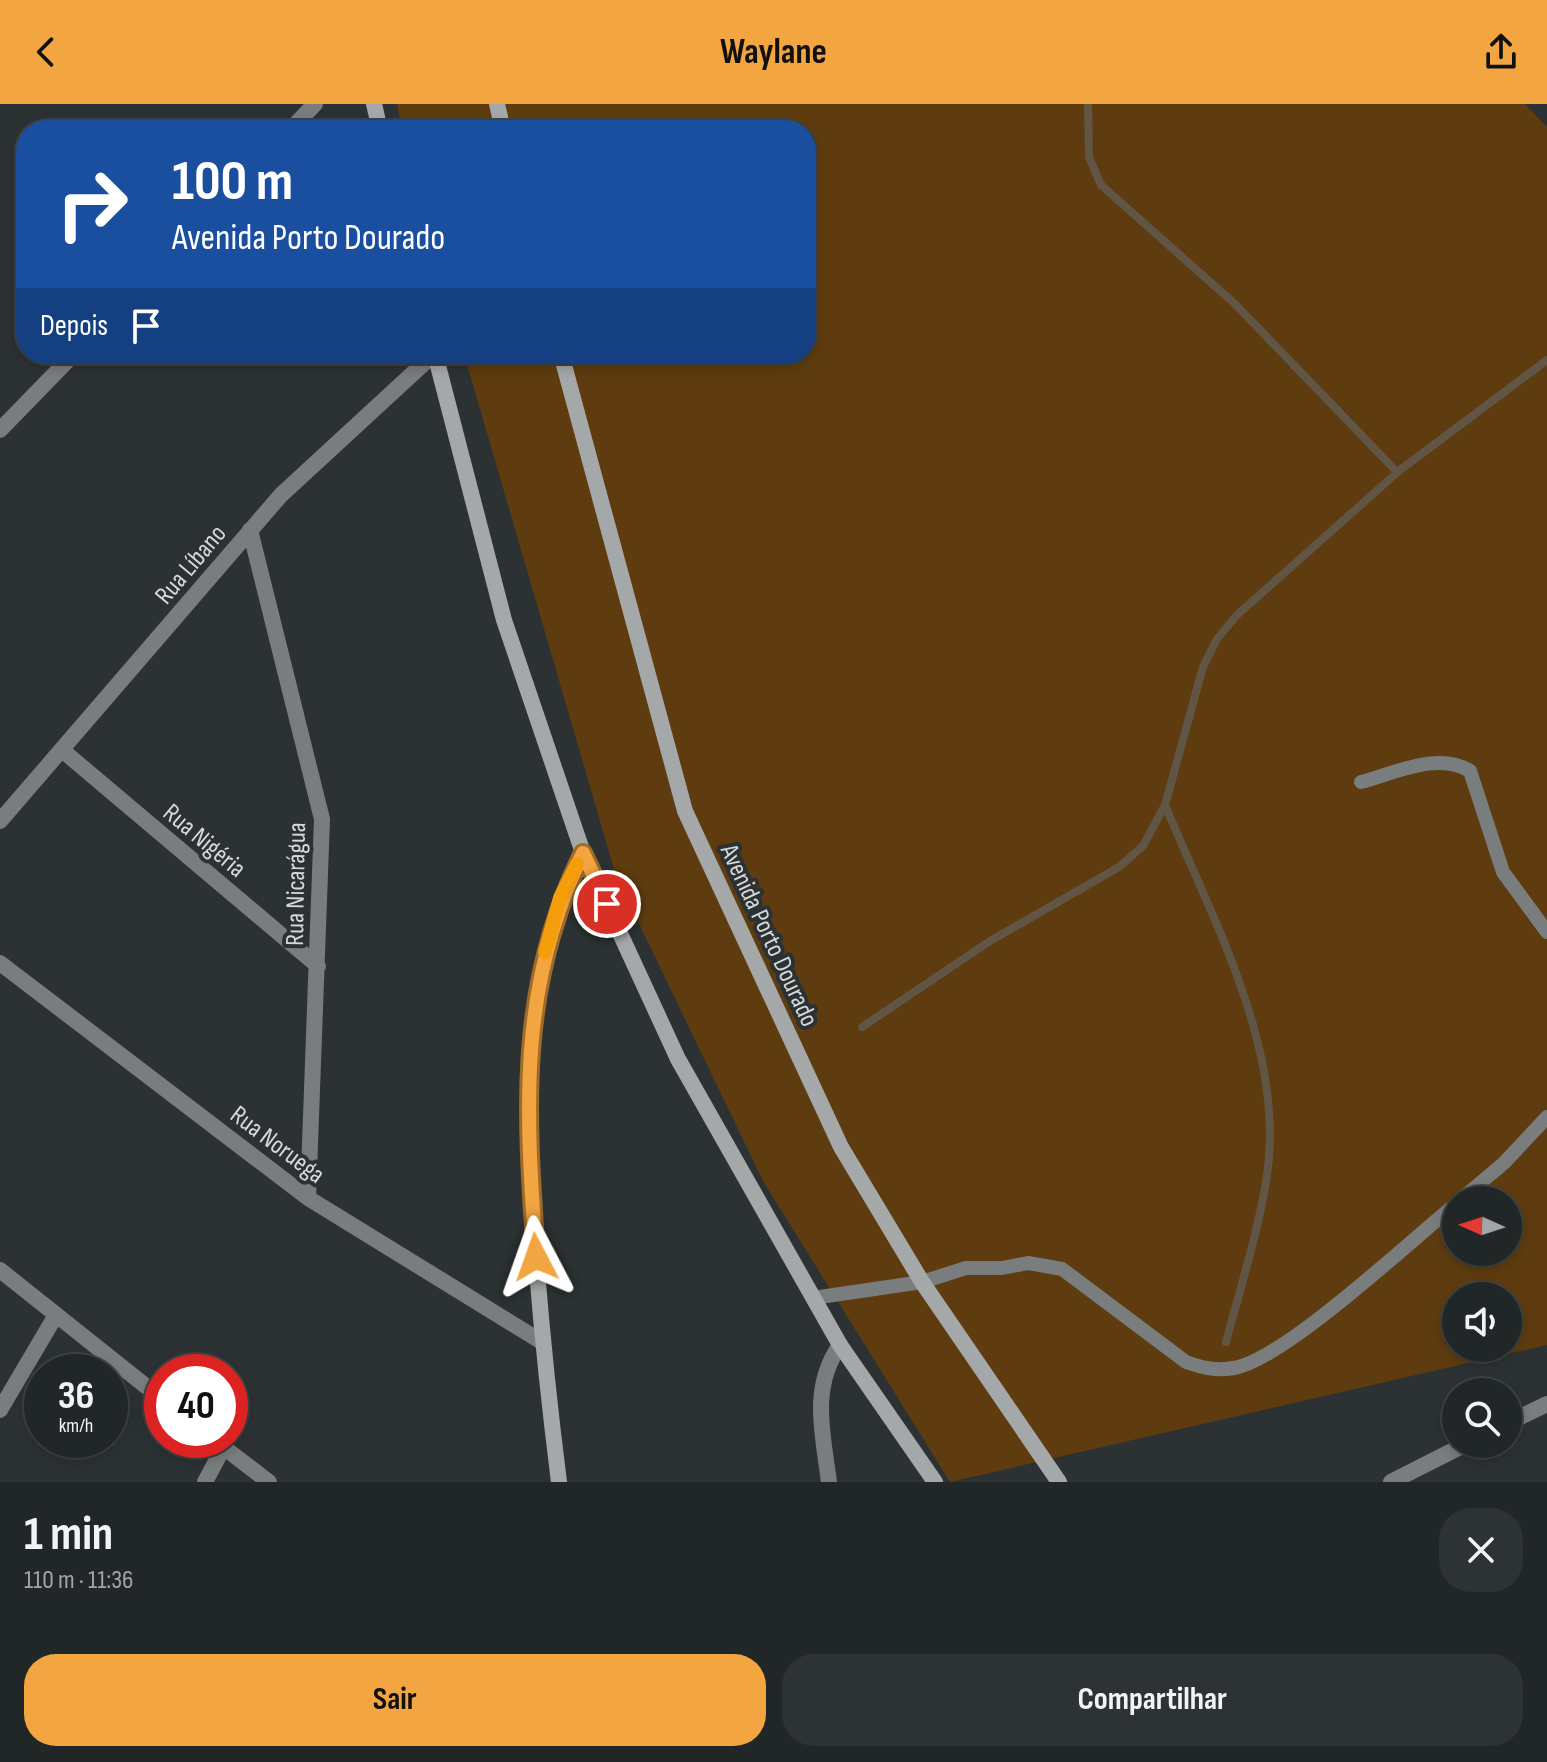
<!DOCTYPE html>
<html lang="pt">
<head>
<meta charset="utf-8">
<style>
	:root { --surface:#212626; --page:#2d3232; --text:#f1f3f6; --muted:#a2a5a7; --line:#3e4343; --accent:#f2a541 }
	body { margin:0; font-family:"Sofia Sans Condensed",sans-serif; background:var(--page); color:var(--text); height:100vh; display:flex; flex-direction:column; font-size:30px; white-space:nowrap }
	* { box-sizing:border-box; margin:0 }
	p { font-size:26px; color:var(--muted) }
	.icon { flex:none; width:44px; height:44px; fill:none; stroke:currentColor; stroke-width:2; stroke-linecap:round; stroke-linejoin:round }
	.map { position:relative; height:1378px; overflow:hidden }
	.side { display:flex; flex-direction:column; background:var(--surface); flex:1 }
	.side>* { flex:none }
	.hud { position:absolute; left:16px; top:16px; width:800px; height:244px; border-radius:32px; box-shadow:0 4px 12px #0003,0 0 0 2px var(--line); background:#1a4fa0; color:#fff; overflow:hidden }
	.needle { width:52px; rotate:273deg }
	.buttons { position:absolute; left:1442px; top:1082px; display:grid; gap:16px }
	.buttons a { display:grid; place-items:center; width:80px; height:80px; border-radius:50%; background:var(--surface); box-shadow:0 4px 12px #0003,0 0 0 2px var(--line); font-size:40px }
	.speed { position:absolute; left:24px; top:1250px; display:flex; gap:16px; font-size:40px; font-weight:700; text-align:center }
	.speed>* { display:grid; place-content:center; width:104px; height:104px; border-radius:50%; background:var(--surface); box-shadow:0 4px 12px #0003,0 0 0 2px var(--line); line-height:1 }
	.speed small { font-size:20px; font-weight:400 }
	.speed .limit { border:12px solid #d22; background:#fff; color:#111 }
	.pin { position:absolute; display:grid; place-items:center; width:68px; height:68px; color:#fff; margin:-34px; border:4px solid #fff; border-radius:50%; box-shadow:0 2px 8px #0007 }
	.me { position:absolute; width:88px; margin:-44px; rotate:356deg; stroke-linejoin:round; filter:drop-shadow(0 0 6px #0008) }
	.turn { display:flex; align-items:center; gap:28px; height:168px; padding:0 24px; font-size:36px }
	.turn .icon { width:104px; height:104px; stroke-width:2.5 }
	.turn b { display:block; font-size:56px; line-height:68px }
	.then { display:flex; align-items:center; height:76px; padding:0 24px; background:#0003; gap:16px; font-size:30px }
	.round { display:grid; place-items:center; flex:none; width:84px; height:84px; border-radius:32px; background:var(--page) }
	.headline { display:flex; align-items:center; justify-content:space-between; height:136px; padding:0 24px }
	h1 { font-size:48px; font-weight:700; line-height:60px }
	.cta { display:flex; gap:16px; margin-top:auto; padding:16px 24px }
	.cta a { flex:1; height:92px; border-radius:32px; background:var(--accent); color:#111; font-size:32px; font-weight:700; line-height:92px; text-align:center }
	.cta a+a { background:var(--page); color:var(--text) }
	header { display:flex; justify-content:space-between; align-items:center; height:104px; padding:0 24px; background:var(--accent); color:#111; font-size:36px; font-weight:700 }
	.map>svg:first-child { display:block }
	.green { fill:#5e3c0f; fill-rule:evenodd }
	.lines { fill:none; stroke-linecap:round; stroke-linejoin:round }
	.stream { stroke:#615546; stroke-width:8 }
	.lane { stroke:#7a7d7e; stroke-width:14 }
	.street { stroke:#7a7d7e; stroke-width:16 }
	.secondary { stroke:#a4a8a9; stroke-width:16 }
	.route-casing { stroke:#9d6b2a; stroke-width:20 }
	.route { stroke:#f2a541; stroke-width:14 }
	.slow { stroke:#f59e0b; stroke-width:14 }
	.labels { text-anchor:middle; stroke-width:8; stroke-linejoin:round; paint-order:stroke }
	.street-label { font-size:26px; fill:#d5d9da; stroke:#2c3233 }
</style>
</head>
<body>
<header><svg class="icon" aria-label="back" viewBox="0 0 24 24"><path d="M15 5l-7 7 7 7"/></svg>Waylane<svg class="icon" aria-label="share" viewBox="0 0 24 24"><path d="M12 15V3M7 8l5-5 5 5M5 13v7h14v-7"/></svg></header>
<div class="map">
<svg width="1547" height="1378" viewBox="0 0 1547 1378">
	<rect width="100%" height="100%" fill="#2c3233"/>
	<path class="green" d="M397,0H1525L1547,23V1241L950,1378L763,1077L616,772L464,250H806V26H402ZM1456,1096H1508V1148H1456ZM1456,1192H1508V1244H1456Z"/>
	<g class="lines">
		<path class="stream" d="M1088,0L1089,53L1101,81L1235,200L1397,368
			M1165,701C1213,817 1288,950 1266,1078C1257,1132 1240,1185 1226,1238
			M862,923L990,837L1119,763L1143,742L1165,701L1203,563L1217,535L1237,511L1400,366L1547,256"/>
		<path class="lane" d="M1361,678C1395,669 1439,647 1470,667L1503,768L1547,828
			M1460,1096L1504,1059L1547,1013
			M813,1194L922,1178L966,1164H1002L1028,1159L1062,1165L1186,1258C1203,1264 1216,1267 1234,1264C1285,1255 1410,1137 1456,1100"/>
		<path class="street" d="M290,26L315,0
			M0,326L74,250
			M250,426L322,715L308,1094
			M62,646L318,862
			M0,717L281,391L434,250
			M0,859L308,1094L542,1238
			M0,1166L162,1295
			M0,1306L56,1211
			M1508,1319L1547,1300
			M214,1336L269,1378
			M205,1378L223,1344
			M829,1378C823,1330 810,1284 840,1241
			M1391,1378L1466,1340"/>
		<path class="secondary" d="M374,0L380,26
			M497,0L503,26
			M435,250L504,516L583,749L678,955L840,1241L935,1378
			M561,250L685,707L841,1043L922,1178L1059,1378
			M559,1378C549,1299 541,1221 535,1142C525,1001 519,878 583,749"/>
	</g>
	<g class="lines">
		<defs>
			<path id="route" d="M536,1153C526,1008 517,883 583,749L607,800"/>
		</defs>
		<use href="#route" class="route-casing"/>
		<use href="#route" class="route"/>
		<path class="slow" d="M545,848L560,794L577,760"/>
	</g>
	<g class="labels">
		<g class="street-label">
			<text transform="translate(190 460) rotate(-50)" y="9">Rua Líbano</text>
			<text transform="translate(205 736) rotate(40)" y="9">Rua Nigéria</text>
			<text transform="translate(295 780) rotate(-89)" y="9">Rua Nicarágua</text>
			<text transform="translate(770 831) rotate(65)" y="9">Avenida Porto Dourado</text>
			<text transform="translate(278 1040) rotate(37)" y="9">Rua Noruega</text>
		</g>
	</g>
</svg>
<div class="buttons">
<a><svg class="needle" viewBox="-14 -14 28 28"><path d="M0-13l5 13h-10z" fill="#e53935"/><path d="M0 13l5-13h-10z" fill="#a2a5a7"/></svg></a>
<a><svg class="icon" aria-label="sound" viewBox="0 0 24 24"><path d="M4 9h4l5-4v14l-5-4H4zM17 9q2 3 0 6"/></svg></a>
<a><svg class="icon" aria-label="search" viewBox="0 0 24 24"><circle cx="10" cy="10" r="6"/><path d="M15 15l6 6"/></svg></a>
</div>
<div class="speed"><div>36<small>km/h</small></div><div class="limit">40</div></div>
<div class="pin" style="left:607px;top:800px;background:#d93025"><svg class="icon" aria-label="arrive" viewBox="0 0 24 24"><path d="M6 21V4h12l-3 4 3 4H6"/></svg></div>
<svg class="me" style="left:536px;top:1153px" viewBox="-20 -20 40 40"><path d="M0-17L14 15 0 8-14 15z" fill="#f2a541" stroke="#fff" stroke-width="4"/></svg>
<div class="hud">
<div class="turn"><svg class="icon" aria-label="right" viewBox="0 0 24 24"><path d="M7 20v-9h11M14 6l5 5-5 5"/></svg><div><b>100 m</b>Avenida Porto Dourado</div></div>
<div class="then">Depois<svg class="icon" aria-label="arrive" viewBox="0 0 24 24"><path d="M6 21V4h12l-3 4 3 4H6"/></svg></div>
</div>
</div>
<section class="side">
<div class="headline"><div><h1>1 min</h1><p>110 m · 11:36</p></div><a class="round"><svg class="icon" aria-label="close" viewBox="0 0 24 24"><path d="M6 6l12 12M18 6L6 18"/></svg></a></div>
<div class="cta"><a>Sair</a><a>Compartilhar</a></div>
</section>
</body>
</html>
